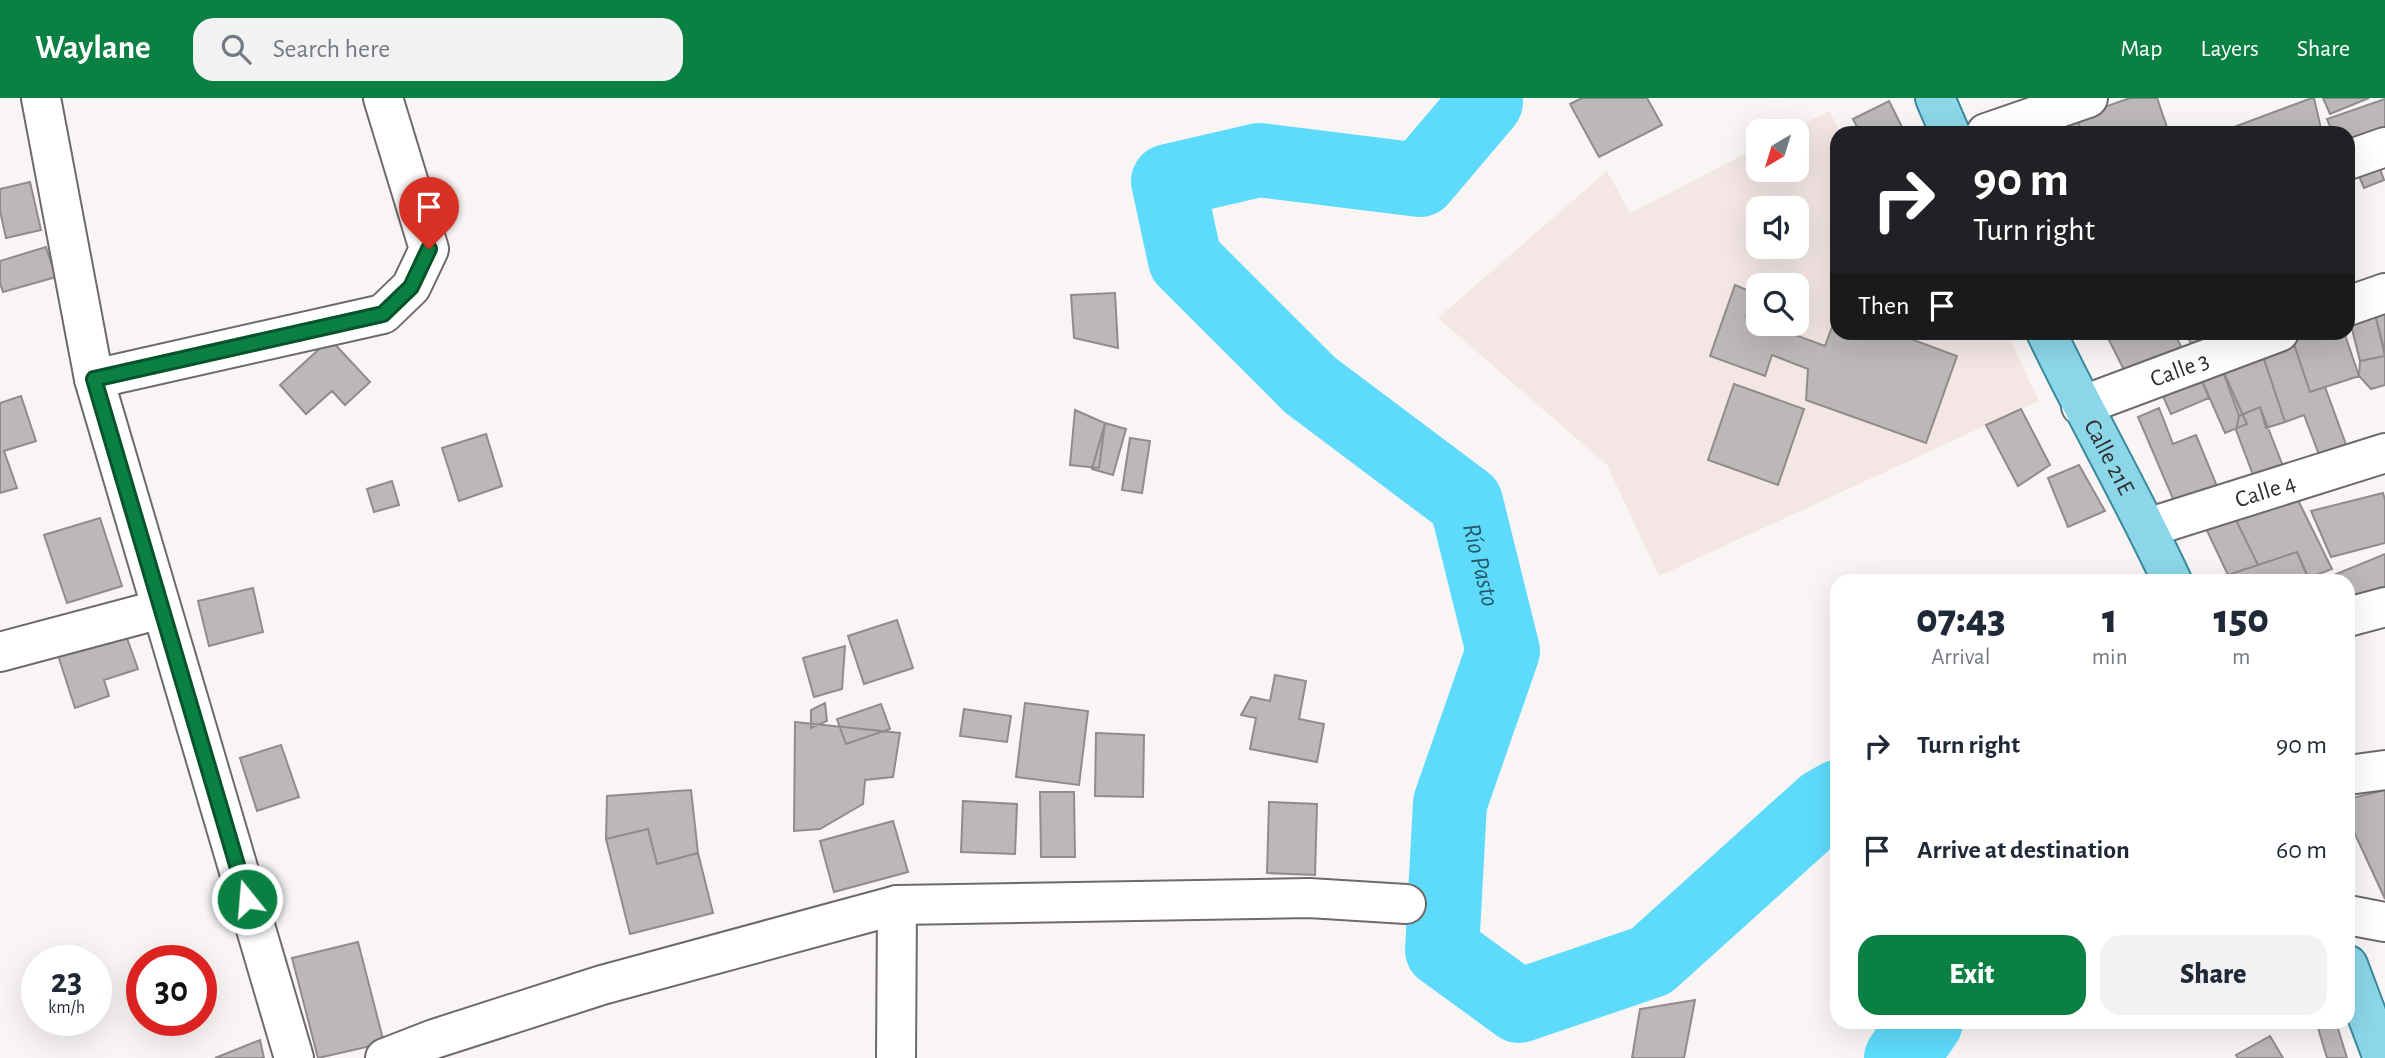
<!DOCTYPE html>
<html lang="en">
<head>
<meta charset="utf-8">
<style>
	:root { --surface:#fff; --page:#f2f2f3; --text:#1f2937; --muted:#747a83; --accent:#0b8043 }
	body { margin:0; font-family:"Alegreya Sans",sans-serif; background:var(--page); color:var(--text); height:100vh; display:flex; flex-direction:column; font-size:26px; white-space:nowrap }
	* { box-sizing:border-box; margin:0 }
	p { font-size:23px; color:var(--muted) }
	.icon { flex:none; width:38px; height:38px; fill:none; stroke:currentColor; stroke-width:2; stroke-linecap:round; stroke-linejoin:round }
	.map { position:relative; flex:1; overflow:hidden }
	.panel { position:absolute; left:1830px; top:476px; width:525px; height:455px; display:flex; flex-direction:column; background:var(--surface); border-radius:21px; box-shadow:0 7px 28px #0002 }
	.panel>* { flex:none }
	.banner { position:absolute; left:1830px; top:28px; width:525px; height:214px; border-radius:21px; box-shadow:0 7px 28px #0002; background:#202124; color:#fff; overflow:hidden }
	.needle { width:46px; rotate:218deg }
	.controls { position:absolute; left:1746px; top:21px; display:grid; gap:14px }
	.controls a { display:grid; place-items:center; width:63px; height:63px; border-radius:14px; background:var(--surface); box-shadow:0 7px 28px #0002; font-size:35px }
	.speed { position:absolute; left:21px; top:847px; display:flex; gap:14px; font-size:35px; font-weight:700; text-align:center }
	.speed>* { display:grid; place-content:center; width:91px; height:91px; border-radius:50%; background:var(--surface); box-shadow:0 7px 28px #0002; line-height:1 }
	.speed small { font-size:18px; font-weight:400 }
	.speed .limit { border:10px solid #d22; background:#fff; color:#111 }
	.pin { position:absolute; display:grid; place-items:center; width:60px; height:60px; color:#fff; margin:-72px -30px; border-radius:50% 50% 50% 0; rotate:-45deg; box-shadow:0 0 7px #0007 }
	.pin .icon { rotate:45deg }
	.me { position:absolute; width:77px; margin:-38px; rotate:343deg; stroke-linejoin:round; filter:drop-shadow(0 0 5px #0008) }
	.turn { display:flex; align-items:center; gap:24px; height:147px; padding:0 28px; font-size:32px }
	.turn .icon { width:91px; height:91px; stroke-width:2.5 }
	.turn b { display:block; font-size:49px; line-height:60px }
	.then { display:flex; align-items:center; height:66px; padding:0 28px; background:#0003; gap:14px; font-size:26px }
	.eta { display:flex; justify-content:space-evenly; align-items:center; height:119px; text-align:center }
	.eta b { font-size:42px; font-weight:800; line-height:49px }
	.primary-button { display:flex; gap:14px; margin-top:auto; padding:14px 28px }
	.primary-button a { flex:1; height:80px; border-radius:21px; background:var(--accent); color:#fff; font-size:28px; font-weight:800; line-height:80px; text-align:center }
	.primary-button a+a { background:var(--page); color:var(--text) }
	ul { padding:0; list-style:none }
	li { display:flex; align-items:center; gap:21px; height:105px; padding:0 28px }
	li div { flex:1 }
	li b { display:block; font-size:26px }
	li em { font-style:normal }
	header { display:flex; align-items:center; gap:42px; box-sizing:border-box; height:98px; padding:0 35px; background:var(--accent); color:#fff }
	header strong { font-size:33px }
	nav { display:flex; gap:38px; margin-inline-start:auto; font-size:24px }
	.search { width:490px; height:63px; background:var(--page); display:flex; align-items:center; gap:18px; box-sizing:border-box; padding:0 24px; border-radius:21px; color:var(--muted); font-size:26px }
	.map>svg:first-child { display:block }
	.built { fill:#f3e6e5; fill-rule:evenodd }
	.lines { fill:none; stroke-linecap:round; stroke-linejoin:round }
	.river { stroke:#5edbfc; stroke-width:74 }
	.building { fill:#bbb8b7; stroke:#8f8c8b; stroke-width:2 }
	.minor-casing { stroke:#6e6a6a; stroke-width:42 }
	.major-casing { stroke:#39899d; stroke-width:42 }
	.minor { stroke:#fff; stroke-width:38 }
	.major { stroke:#8cd6e9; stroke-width:38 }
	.route-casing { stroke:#07532c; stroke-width:18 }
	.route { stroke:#0b8043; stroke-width:12 }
	.labels { text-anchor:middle; stroke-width:6; stroke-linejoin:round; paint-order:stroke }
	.street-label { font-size:24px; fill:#2f2d2d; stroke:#fff }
	.water-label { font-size:26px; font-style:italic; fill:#255967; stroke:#fff }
</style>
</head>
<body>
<header>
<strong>Waylane</strong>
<div class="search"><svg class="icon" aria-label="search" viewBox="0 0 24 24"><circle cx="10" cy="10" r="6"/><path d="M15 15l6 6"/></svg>Search here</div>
<nav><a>Map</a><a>Layers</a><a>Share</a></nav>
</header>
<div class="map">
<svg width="2385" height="960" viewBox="0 0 2385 960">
	<rect width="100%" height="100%" fill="#f9f5f5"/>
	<path class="built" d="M1829,13L1841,35H1838V234L2007,235L2039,303L1659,478L1607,367L1438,220L1607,73L1630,115L1759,49V72H1797V33H1790ZM1759,110H1797V149H1759ZM1759,187H1797V226H1759Z"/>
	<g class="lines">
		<g class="river">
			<path id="s1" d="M1483,0L1486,4L1420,82L1259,62L1168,83L1185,162L1310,287L1466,404L1503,553L1450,705L1442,852L1519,908L1651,863L1824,707L1838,699"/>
			<path d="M1901,960L1926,924"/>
		</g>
	</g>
	<path class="building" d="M1582,0H1647L1662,27L1599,59L1570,6Z
		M2130,0H2157L2169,35H2082L2078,24L2082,17Z
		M2314,0L2322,35H2218L2312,0Z
		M2323,0H2369L2330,16Z
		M2385,1V45L2348,57V35H2333L2327,21Z
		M1889,3L1905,35H1860L1853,21Z
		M2078,24L2082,35H2048Z
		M2375,57L2384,82L2364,90L2353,64Z
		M30,84L41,132L6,140L0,113V91Z
		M46,149L56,179L3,194L0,185V163Z
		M1735,187L1754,195L1746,219L1825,248L1837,215L1838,234H1892L1957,258L1926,345L1806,302L1808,271L1772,257L1765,278L1710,258Z
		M1115,195L1118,250L1074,240L1071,197Z
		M2385,214V255L2375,216Z
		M2375,216L2385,258L2360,263L2350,223Z
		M2105,234H2174L2187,261L2131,286Z
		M2185,234H2256L2198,259Z
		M2308,234H2344L2359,278L2310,294L2292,240Z
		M2292,240L2310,294L2325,289L2348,352L2321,362L2304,317L2285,324L2259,246Z
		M330,241L370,284L345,307L332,293L306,316L280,287Z
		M2259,246L2285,324L2266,330L2260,309L2239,318L2221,268Z
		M2385,258V287L2371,291L2359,278L2360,263Z
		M2221,268L2247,326L2225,335L2200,278Z
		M2200,278L2209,300L2171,316L2161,294Z
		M1734,286L1804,311L1778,387L1708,362Z
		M21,298L36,343L4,353L17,390L0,395V305Z
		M2260,309L2284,371L2255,382L2236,332L2239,318Z
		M2159,310L2173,346L2196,337L2223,403L2180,417L2138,319Z
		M2021,311L2050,367L2018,388L1986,327Z
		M1075,312L1105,325L1099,370L1070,367Z
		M1105,325L1126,331L1113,377L1092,371Z
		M486,336L502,388L459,403L442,350Z
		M1130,340L1150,343L1142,395L1122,392Z
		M2079,367L2105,413L2068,429L2048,380Z
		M392,383L399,407L374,414L367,391Z
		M2294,394L2332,471L2308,480L2297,454L2258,467L2231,412Z
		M2383,395L2385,402V445L2331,459L2311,413Z
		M2231,412L2258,467L2228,477L2202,422Z
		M100,420L122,488L67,505L44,437Z
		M2297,454L2310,483H2231L2228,477Z
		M2385,456V504L2348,513V483L2322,482Z
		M253,490L263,534L209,548L198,503Z
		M897,522L913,570L864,586L848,538Z
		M123,529L138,571L104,582L109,598L75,610L56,551Z
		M845,548L842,591L814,599L803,560Z
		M1275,577L1306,583L1299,621L1324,626L1317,664L1250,651L1256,620L1241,617L1251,599L1270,603Z
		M825,605L827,623L811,630V612Z
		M1025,605L1088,613L1079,687L1016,679Z
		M881,606L890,631L846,646L837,621Z
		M964,611L1011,618L1007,644L960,638Z
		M795,624L900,635L893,679L865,682L863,706L820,731L794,733Z
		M1096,635L1144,637L1143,699L1095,698Z
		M281,647L299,699L257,713L240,660Z
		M691,692L698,755L657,766L648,731L606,741L607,698Z
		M2385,692V801L2348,721V701Z
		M1040,694H1074L1075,759H1041Z
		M963,703L1017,706L1015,756L961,754Z
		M1269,704L1317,706L1315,777L1267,775Z
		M893,723L908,774L834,794L820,743Z
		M648,731L657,766L698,755L713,815L630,836L606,741Z
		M358,844L384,945L318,960L292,860Z
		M1695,902L1684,960H1632L1640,911Z
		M2336,924L2347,960H2327L2318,930Z
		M2270,938L2283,960H2238L2236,957Z
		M260,942L264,960H215Z"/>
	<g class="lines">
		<defs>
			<g id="minor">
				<path d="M41,0L94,281L294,960"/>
				<path d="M1986,35L2088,0"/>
				<path d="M2348,62L2385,49"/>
				<path d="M2348,208L2385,195"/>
				<path d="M94,281L383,216L411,189L429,151L383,0"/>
				<path id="s2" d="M2081,308L2279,234"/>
				<path id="s3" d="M2147,430L2385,355"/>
				<path d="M2348,519L2385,509"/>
				<path d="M0,554L161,511"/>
				<path d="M2348,677L2385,672"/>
				<path d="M2348,817L2385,824"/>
				<path d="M385,960L434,941L602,887L897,807L1309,800L1406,806"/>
				<path d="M896,960L897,807"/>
			</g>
			<g id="major">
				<path d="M1935,0L1950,35"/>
				<path id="s4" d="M2046,234C2086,318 2133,399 2172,483"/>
				<path d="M2348,867L2383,960"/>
			</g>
		</defs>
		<use href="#minor" class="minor-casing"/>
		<use href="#major" class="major-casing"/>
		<use href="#minor" class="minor"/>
		<use href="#major" class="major"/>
	</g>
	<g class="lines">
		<defs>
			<path id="route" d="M247,801L94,281L383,216L411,189L429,151"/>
		</defs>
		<use href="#route" class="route-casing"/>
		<use href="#route" class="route"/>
	</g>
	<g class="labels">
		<g class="street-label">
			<text dy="8" stroke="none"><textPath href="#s2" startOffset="105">Calle 3</textPath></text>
			<text dy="8" stroke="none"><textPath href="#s4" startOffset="140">Calle 21E</textPath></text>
			<text dy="8" stroke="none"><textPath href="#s3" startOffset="124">Calle 4</textPath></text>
		</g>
		<g class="water-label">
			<text dy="9" stroke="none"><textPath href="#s1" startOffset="880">Río Pasto</textPath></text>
		</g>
	</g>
</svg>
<div class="controls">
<a><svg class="needle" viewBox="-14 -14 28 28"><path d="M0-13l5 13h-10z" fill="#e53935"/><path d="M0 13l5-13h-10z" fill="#747a83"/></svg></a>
<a><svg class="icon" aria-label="sound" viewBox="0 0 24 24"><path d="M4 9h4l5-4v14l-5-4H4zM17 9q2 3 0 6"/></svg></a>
<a><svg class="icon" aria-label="search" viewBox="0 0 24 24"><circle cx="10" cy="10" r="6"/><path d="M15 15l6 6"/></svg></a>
</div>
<div class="speed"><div>23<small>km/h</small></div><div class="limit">30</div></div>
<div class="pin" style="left:429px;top:151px;background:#d93025"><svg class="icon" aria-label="arrive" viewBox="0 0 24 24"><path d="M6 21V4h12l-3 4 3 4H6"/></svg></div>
<svg class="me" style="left:247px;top:801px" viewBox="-20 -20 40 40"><circle r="17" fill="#0b8043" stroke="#fff" stroke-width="3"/><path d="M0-11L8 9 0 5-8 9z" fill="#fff"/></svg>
<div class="banner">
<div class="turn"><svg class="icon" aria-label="right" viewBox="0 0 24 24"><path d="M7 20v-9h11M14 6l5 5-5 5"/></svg><div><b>90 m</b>Turn right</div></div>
<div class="then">Then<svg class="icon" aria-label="arrive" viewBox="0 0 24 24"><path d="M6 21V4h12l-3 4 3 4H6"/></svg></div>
</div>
<section class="panel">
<div class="eta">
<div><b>07:43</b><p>Arrival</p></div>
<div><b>1</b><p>min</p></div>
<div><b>150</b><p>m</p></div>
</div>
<ul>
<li><svg class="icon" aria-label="right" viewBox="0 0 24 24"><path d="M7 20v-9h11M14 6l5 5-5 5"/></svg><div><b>Turn right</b></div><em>90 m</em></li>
<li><svg class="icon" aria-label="arrive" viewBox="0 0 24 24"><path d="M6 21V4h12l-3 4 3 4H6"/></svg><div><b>Arrive at destination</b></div><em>60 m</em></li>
</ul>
<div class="primary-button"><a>Exit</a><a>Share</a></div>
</section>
</div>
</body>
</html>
